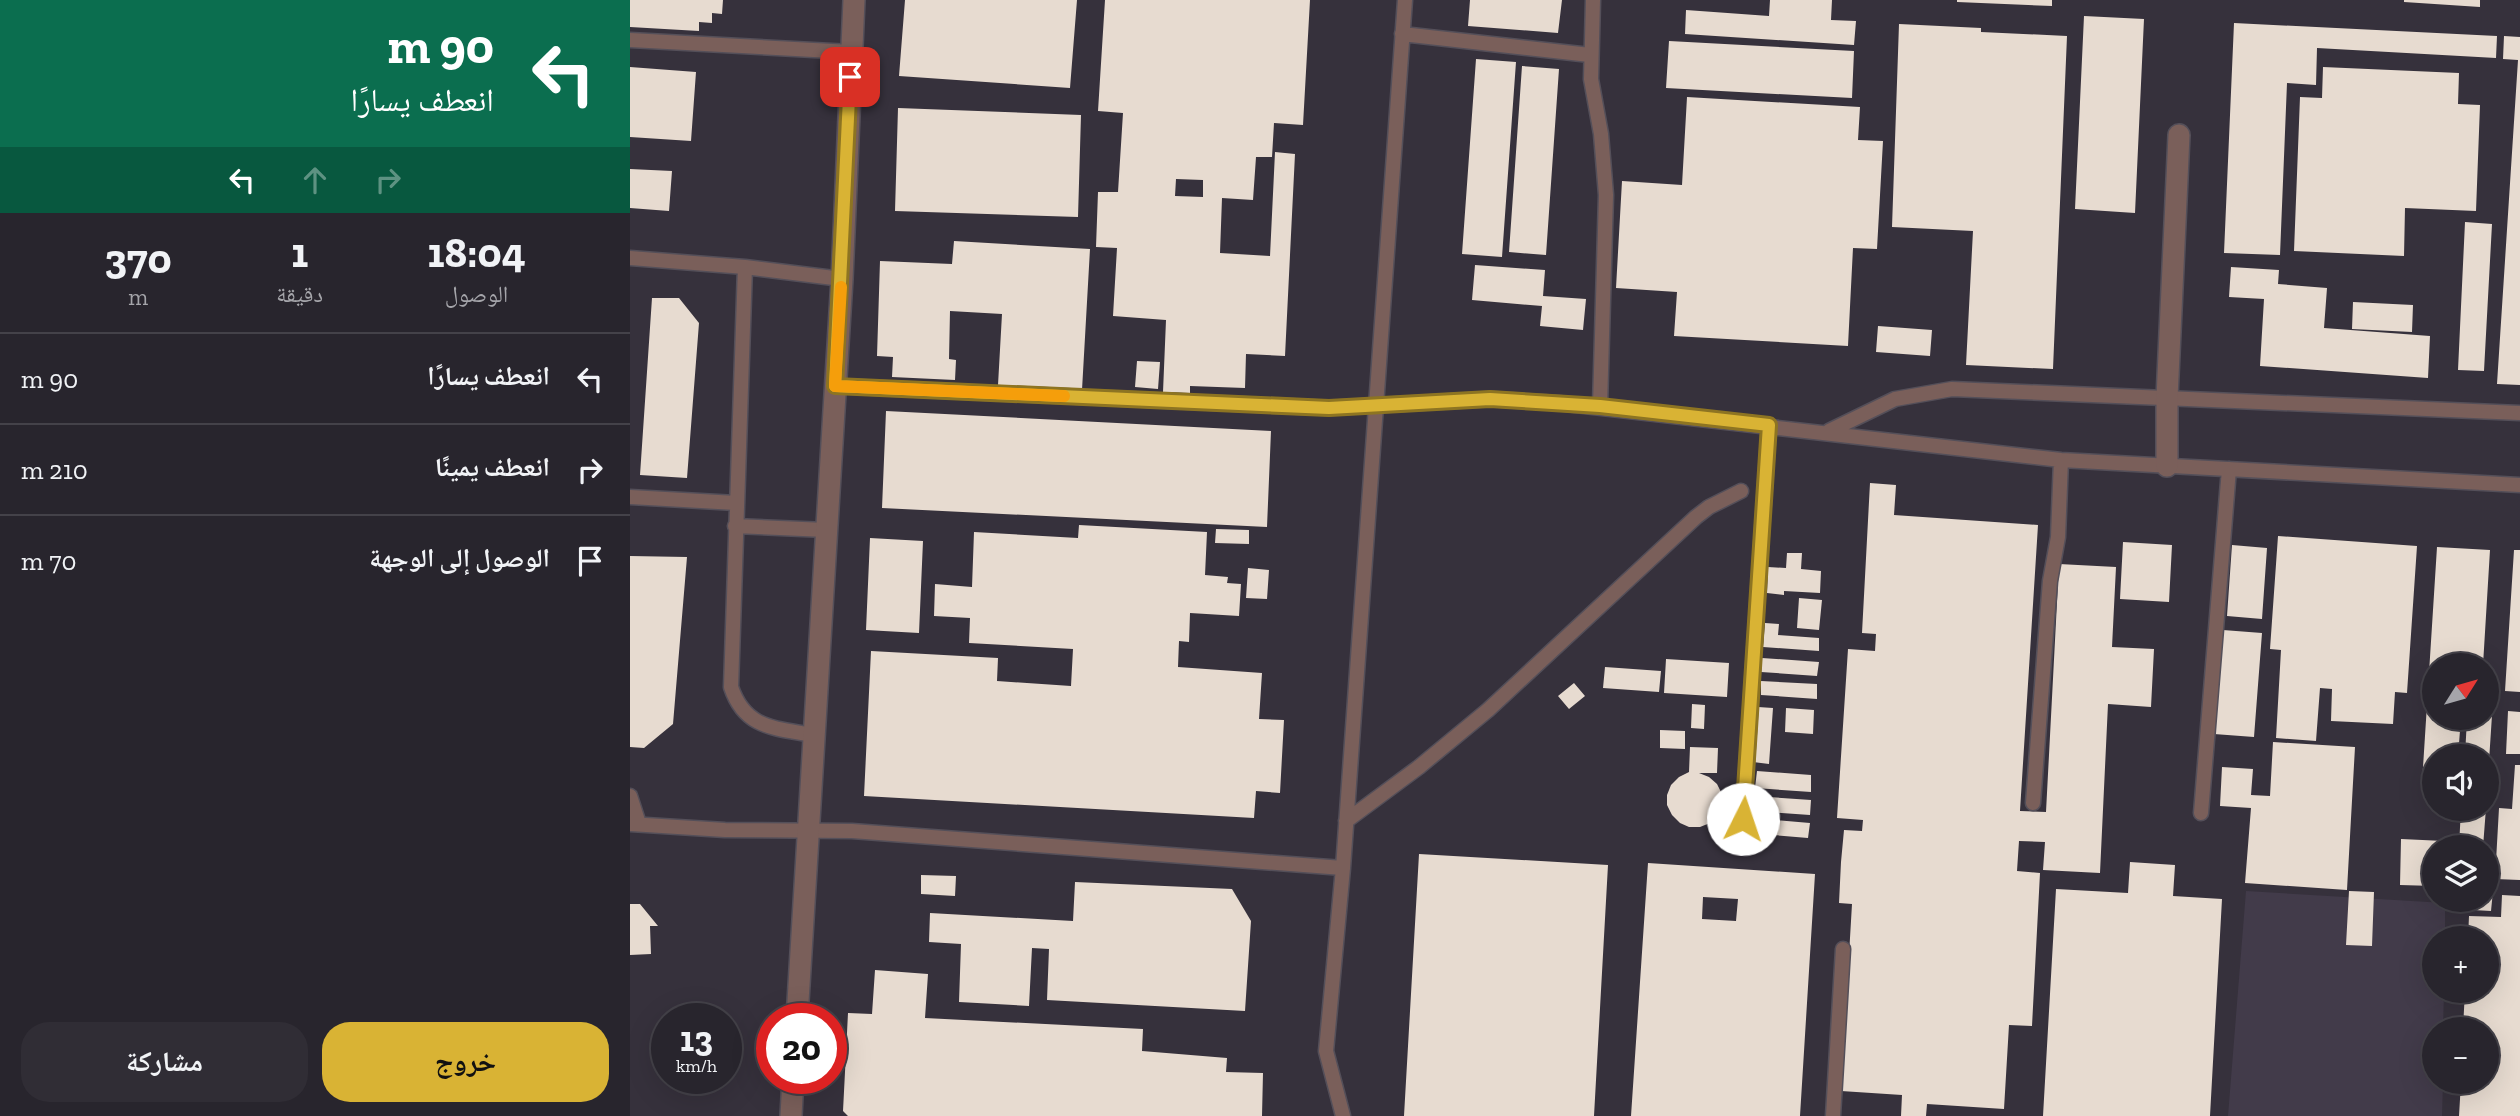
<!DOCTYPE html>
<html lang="ar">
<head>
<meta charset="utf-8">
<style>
	:root { --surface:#28252d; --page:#302d35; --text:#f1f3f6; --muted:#a5a5aa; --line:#444249; --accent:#d9b334 }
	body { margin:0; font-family:"Zilla Slab","Noto Naskh Arabic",serif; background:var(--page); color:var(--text); direction:rtl; height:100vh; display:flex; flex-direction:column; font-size:26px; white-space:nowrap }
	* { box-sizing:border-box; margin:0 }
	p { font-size:23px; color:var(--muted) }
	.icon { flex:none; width:38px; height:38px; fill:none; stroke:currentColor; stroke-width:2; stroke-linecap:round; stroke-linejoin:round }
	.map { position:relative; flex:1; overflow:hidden; direction:ltr }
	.drawer { display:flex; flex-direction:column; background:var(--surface); width:630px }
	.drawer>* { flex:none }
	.banner { background:#0b6e4f; color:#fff; overflow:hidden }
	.needle { width:46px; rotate:53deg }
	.controls { position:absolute; left:1792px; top:653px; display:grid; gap:14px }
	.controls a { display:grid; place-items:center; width:77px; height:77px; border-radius:50%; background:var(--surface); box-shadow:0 7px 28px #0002,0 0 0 2px var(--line); font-size:35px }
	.speed { position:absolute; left:21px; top:1003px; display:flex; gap:14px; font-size:35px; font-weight:700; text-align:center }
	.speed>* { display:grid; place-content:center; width:91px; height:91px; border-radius:50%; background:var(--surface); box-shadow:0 7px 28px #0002,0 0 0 2px var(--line); line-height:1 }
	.speed small { font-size:18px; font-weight:400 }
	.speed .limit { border:10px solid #d22; background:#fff; color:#111 }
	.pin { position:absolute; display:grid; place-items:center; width:60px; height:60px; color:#fff; margin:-30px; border-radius:14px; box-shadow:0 4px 10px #0006 }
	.me { position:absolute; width:77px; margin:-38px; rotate:4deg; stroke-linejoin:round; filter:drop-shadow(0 0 5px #0008) }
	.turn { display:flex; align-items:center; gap:24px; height:147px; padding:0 21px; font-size:32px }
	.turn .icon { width:91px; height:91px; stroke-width:2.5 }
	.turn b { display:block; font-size:49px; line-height:60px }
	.lanes { display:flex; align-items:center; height:66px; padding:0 21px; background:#0003; justify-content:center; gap:35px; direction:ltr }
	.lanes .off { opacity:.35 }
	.eta { display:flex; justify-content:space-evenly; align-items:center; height:119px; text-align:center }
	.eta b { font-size:42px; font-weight:700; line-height:49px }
	.primary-button { display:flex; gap:14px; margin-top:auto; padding:14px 21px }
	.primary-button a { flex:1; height:80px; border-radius:28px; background:var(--accent); color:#111; font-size:28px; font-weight:700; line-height:80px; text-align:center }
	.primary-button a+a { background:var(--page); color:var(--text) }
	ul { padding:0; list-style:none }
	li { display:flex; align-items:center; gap:21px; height:91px; padding:0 21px; border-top:2px solid var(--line) }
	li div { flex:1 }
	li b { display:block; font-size:26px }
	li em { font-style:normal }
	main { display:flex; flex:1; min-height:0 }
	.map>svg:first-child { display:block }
	.built { fill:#423b4a }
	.building { fill:#e7dbd0; fill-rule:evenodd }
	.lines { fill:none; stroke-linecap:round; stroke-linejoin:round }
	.lane-casing { stroke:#544f59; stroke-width:17 }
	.street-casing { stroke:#544f59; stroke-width:24 }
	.lane { stroke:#7a5f5a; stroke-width:14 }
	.street { stroke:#7a5f5a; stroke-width:21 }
	.route-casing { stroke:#8d7422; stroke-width:18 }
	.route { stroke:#d9b334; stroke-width:12 }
	.slow { stroke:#f59e0b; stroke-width:12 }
</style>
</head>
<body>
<main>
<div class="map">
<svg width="1890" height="1116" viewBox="0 0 1890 1116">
	<rect width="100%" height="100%" fill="#36313c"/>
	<path class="built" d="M1616,891L1815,903V938H1804V990L1814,991L1813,1029H1804V1082H1813L1812,1116H1598Z"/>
	<path class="building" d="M0,0H93L92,14L82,13V23L69,22V31L0,27Z
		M275,0H447L440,88L269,76Z
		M475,0H680L673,125L644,123L642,157H626L623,200L592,198L590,253L640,256L645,152L665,154L655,356L616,354L615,388L560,386V393L533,392L536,320L483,316L487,248L466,247L468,192H488L493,113L468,111ZM546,179L573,180V197L545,196Z
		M840,0H932L928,33L838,26Z
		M1140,0H1202L1201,20L1226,21L1224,45L1055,34L1056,10L1139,16Z
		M1327,0H1422V6L1327,2Z
		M1774,0H1850V7L1774,2Z
		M1454,16L1514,19L1505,213L1445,209Z
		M1604,23L1867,36L1866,58L1687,48L1686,85L1657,83L1650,255L1594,253Z
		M1269,24L1351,28V32L1437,36L1423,369L1336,365L1343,231L1262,227Z
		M1874,36L1890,37V385L1867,384L1888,60L1873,59Z
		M1039,41L1224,51L1222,98L1036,88Z
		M846,59L886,62L872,257L832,254Z
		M892,66L929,69L916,255L879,252Z
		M0,67L66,72L61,141L0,137Z
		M1693,67L1829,73L1828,104L1850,105L1846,211L1775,208L1774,256L1664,251L1670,97L1692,98Z
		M1057,97L1230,107L1228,140L1253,141L1247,249L1223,248L1218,346L1044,336L1047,292L986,288L992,181L1052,185Z
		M268,108L451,115L448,217L265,211Z
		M0,169L42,171L39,211L0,208Z
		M1835,222L1862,224L1854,371L1828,370Z
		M324,241L460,249L452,390L368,385L372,314L320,311L319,359L326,360L325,380L262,377L263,357L247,356L250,261L322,264Z
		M845,265L915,270L913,296L956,299L953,330L910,326L912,306L842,300Z
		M1601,267L1649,270L1648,284L1697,288L1694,328L1800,336L1798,378L1630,366L1634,299L1599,297Z
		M22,298H49L69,323L57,478L10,475Z
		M1723,302L1783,305L1782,332L1722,329Z
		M1248,326L1302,330L1300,356L1246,352Z
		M507,361L530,362L528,389L505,387Z
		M256,411L641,431L637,527L252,508Z
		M1240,483L1266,485L1264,515L1408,525L1390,811L1416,812L1429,564L1486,567L1482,647L1524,649L1521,707L1478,704L1470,873L1413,870L1415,842L1389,841L1387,871L1410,873L1402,1026L1379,1025L1374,1109L1297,1104L1296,1116H1271L1272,1095L1211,1091L1222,904L1209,903L1211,862L1214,830L1232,831L1233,820L1207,818L1218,649L1245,651L1246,634L1232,633Z
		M449,525L577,532L575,575L598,577L597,583L611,584L609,616L560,613L559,642L549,641L548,667L632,673L629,719L654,720L650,793L626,791L624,818L234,796L241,651L368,658L367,681L441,686L443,649L339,643L340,618L304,616L305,584L342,587L344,532L448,538Z
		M586,529L619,530V544L585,543Z
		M1648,536L1787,546L1777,693L1765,692L1763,724L1701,721L1702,689L1690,688L1686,741L1646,738L1651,650L1640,649Z
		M240,538L293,541L289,633L236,630Z
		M1493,542L1542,545L1539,602L1490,599Z
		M1602,545L1637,548L1632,619L1597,616Z
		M1807,547L1860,550L1853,665H1804V718H1831L1828,756H1804V784L1792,783Z
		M1884,550H1890V692L1875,691Z
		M1157,553H1172L1171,569L1191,571L1190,593L1154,591V595L1137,593L1138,567L1156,568Z
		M0,556L57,557L43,724L14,748L0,747Z
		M618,568L639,570L637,599L616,598Z
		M1169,598L1192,600L1189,630L1167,628Z
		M1135,623L1149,624L1148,635L1189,638V651L1133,647Z
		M1593,630L1632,633L1624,737L1584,734Z
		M1132,658L1189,662L1187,676L1131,672Z
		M1036,659L1099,663L1097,697L1034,693Z
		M975,667L1031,671L1029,692L973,688Z
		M1131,681L1187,684V699L1131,695Z
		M944,683L955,696L939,709L928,696Z
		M1857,699L1863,700L1859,761H1857V756H1835L1837,718H1857Z
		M1062,704L1075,705L1074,729L1061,728Z
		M1128,707L1143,708L1139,764L1123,762Z
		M1156,708L1184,710L1183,734L1155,732Z
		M1878,711L1890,712V754H1876Z
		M1030,730L1055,731V749L1030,748Z
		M1643,742L1725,747L1717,890L1615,883L1621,808L1590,806L1592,767L1623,769L1621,795L1640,796Z
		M1060,747L1088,748L1087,773H1069L1079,777L1087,784L1092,794V805L1088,815L1080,823L1070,827H1059L1050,823L1042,815L1037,805V795L1041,785L1049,777L1059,772Z
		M1885,765H1890V880L1865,879L1869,808L1882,809Z
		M1127,771L1181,775V792L1125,788Z
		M1125,796L1181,800L1180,815L1124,811Z
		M1831,808H1856L1853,847H1829Z
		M1121,818L1180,823L1178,838L1120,833Z
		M1771,839L1814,841V847H1804V886L1770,885Z
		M789,854L978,865L964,1116H774Z
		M1500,862L1545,865L1543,896L1592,899L1580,1116H1413L1426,889L1498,893Z
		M1018,863L1185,874L1170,1116H1001ZM1073,897L1108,899L1106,921L1072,919Z
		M291,875L326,876L325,896L291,894Z
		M445,882L602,889L621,921L615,1011L417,1000L419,949L402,948L399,1006L329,1002L331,944L299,942L300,913L443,921Z
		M1719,891L1744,892L1742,946L1716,945Z
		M1857,891H1863L1861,911L1825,909L1826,900H1857Z
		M1872,895L1890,896V1116H1829L1831,1082H1857V1029H1833L1835,990H1857V938H1838L1839,916L1871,917Z
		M0,904H10L28,926H20L21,954L0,955Z
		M245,970L298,974L295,1018L513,1029L512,1051L597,1058L596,1072L633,1073L632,1116H218L213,1111L218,1013L242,1014Z"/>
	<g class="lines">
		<defs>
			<path id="lane" d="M963,0L961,79L971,134L976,195L970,406
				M772,34L960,55
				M0,40L221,52
				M0,258L115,267L212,279
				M115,267L101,687C115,729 145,728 183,735
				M205,386L699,408L860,399L928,403L1431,460L1890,485
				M1199,431L1265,399L1322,389L1890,413
				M0,497L106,503
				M105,526L196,530
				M0,796L9,824
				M1403,803L1420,581L1428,537L1431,460
				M1571,813L1599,469
				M1113,819L1139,425
				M716,821L789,767L858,710L1066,517L1079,507L1111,491
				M0,824L95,830L222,831L713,868
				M713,1116L696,1051L713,868L775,0
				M1203,1116L1213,949"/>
			<path id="street" d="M1537,466V398L1549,135
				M167,1018L212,279L224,0
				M161,1116L163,1078"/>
		</defs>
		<use href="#lane" class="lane-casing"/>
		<use href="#street" class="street-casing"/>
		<use href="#lane" class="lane"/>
		<use href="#street" class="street"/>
	</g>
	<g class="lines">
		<defs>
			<path id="route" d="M220,77L205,386L699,408L860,399L970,406L1139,425L1113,819"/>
		</defs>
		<use href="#route" class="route-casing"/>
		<use href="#route" class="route"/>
		<path class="slow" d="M211,287L205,386L434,396"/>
	</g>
</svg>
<div class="controls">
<a><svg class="needle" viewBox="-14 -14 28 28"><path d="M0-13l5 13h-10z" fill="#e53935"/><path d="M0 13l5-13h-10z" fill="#a5a5aa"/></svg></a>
<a><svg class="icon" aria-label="sound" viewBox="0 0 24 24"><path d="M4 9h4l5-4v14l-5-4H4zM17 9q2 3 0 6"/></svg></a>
<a><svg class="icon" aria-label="layers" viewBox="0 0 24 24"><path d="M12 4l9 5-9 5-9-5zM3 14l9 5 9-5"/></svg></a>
<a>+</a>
<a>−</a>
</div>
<div class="speed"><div>13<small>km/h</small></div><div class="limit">20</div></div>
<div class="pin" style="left:220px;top:77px;background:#d93025"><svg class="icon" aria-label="arrive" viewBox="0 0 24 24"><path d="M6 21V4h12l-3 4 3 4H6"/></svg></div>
<svg class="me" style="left:1113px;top:819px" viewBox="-20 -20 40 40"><circle r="19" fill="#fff"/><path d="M0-13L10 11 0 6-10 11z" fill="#d9b334"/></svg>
</div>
<section class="drawer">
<div class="banner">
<div class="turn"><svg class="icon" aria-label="left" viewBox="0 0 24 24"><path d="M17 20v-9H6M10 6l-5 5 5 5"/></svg><div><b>90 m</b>انعطف يسارًا</div></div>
<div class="lanes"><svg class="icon" aria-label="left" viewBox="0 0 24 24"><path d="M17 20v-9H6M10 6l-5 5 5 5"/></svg><svg class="icon off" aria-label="ahead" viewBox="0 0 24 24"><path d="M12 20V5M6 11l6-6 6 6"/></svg><svg class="icon off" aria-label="right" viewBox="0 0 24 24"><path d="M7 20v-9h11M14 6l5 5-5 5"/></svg></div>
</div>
<div class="eta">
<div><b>18:04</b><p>الوصول</p></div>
<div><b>1</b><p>دقيقة</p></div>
<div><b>370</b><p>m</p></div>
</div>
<ul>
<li><svg class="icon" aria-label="left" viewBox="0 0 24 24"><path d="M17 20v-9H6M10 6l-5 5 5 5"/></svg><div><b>انعطف يسارًا</b></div><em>90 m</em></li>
<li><svg class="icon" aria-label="right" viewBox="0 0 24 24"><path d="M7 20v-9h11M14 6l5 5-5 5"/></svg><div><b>انعطف يمينًا</b></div><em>210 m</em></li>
<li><svg class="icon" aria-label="arrive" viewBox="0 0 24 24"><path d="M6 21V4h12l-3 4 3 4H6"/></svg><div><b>الوصول إلى الوجهة</b></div><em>70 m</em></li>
</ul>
<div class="primary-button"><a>خروج</a><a>مشاركة</a></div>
</section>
</main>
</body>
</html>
